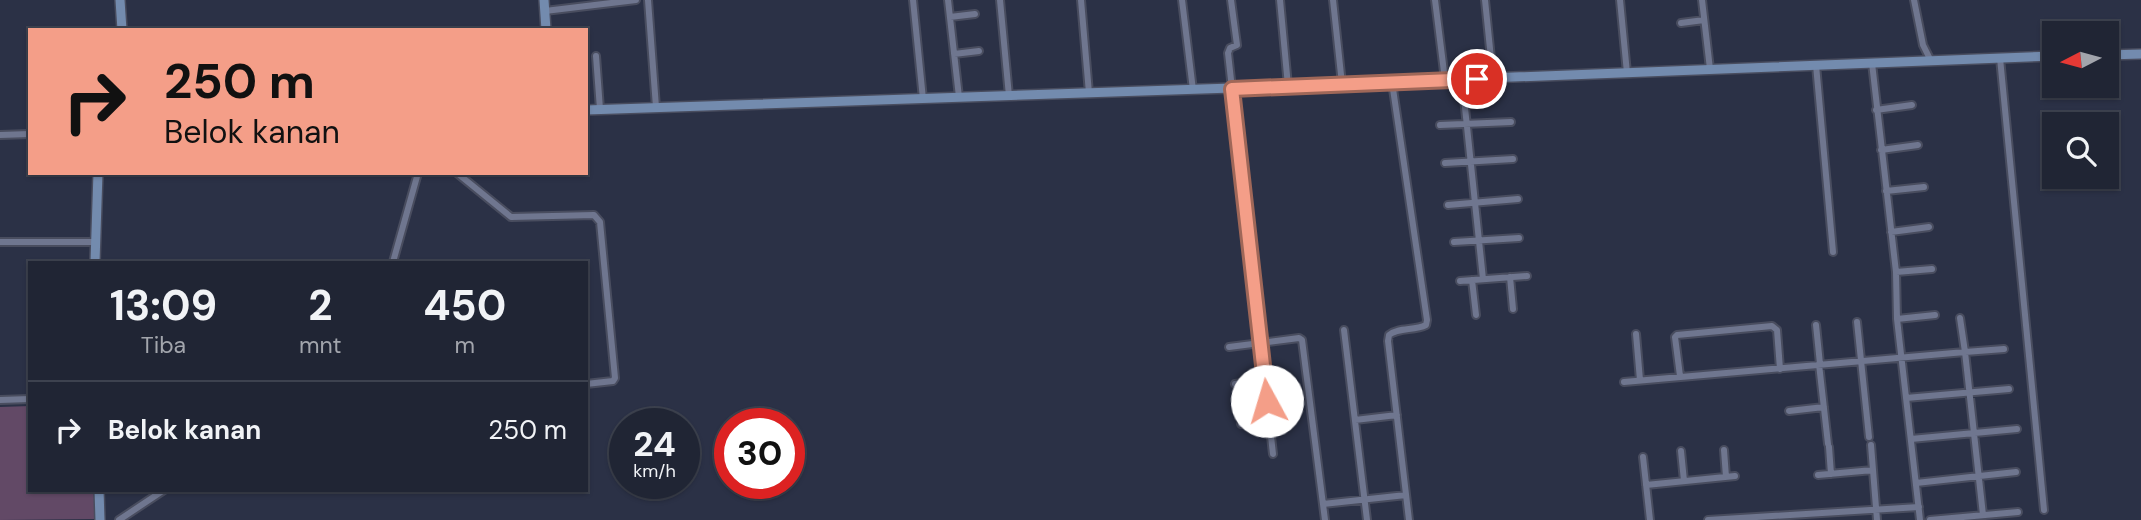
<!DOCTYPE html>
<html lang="id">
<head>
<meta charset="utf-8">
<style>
	:root { --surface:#202534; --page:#282d3c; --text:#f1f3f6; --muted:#a2a5ac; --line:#3d424f }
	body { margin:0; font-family:"DM Sans",sans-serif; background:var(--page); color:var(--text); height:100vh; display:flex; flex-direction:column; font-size:26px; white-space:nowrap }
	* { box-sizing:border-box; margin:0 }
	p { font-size:23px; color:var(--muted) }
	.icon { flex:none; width:38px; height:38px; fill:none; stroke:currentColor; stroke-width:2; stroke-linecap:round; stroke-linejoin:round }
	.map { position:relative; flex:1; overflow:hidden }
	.side { position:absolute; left:28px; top:261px; width:560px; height:231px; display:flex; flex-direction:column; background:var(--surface); border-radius:0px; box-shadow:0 2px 5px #0004,0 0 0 2px var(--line) }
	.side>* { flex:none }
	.top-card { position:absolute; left:28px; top:28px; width:560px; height:147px; border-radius:0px; box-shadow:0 2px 5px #0004,0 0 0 2px var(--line); background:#f49e88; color:#111; overflow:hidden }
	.needle { width:46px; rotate:264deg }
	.controls { position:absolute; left:2042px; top:21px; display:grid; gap:14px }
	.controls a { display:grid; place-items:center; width:77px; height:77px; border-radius:0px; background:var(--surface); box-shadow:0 2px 5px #0004,0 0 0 2px var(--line); font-size:35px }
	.speed { position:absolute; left:609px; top:408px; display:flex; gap:14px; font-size:35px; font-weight:700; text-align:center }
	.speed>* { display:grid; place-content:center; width:91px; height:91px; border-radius:50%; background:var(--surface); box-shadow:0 2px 5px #0004,0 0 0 2px var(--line); line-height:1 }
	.speed small { font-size:18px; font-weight:400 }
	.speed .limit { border:10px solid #d22; background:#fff; color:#111 }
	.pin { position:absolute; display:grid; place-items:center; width:60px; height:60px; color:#fff; margin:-30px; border:4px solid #fff; border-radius:50%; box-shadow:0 2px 7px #0007 }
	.me { position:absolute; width:77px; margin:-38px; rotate:354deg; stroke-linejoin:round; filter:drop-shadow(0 0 5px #0008) }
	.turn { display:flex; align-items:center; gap:24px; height:147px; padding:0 21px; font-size:32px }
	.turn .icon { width:91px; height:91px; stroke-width:2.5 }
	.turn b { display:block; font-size:49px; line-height:60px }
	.eta { display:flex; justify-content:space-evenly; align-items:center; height:119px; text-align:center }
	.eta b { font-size:42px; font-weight:700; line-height:49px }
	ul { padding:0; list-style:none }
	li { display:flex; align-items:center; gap:21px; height:98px; padding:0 21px; border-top:2px solid var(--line) }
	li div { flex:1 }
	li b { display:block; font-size:26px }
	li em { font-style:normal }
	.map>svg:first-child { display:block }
	.green { fill:#624966 }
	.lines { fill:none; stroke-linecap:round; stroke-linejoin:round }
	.street-casing { stroke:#494d5f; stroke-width:10 }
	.secondary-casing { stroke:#494d5f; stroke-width:12 }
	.street { stroke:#6f768f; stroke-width:6 }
	.secondary { stroke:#738bae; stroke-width:9 }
	.route-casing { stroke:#9f6758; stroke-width:18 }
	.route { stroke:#f49e88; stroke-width:12 }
</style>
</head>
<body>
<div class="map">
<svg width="2141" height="520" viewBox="0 0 2141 520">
	<rect width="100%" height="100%" fill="#2b3146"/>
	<path class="green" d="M30,406V490H94L95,519L0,520V407Z"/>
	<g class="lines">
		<defs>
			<path id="street" d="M648,0L656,107
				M913,0L923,99
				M948,0L959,97
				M1000,0L1009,96
				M1081,0L1089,93
				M1182,0L1193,90
				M1231,0L1237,45L1230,48L1228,53L1273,454
				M1280,0L1288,86
				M1333,0L1342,84
				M1435,0L1445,80
				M1485,0L1493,78
				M1620,0L1627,73
				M1702,0L1710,69
				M1914,0L1923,45L1931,61
				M545,11L636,0
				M950,17L975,14
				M1681,23L1704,20
				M954,54L979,51
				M596,56L600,109
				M2000,58L2044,510
				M1872,63L1896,272L1897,319L1920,520
				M1816,65L1833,252
				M1462,79L1483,279
				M1392,82L1427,320L1426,325C1414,331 1399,327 1389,335L1388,341L1409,520
				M1876,110L1912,105
				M1440,125L1511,122
				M0,135L30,134
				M1881,150L1918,145
				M1445,163L1513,159
				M457,173L511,217L594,215L600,222L615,378L613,381L586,384
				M1886,191L1924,187
				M1448,205L1518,199
				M1891,232L1929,227
				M0,242H95
				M1454,242L1519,238
				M393,262L418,173
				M1896,272L1932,269
				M1510,277L1513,309
				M1472,280L1476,315
				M1460,281L1527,276
				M1960,318L1965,352L2004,349
				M1897,319L1935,315
				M1857,322L1869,437
				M1816,325L1820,364
				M1344,330L1367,520
				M1636,334L1640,380
				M1229,347L1299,338L1302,340L1325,520
				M1819,364L1828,444
				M1680,376L1675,337L1677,335L1772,326L1777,330L1780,369
				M1624,382L1965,352L1983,515
				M1235,384L1264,380
				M1906,398L2009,389
				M0,400L30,399
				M1789,411L1824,407
				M1355,420L1397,415
				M1241,424L1269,421
				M1911,439L2017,429
				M1871,445L1877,520
				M1829,447L1831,474
				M1724,450L1726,477
				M1681,451L1684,481
				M1643,457L1650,520
				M1818,475L1873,470
				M1916,483L2016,472
				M1646,485L1735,476
				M1323,504L1406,495
				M119,520L164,490
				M1708,520L1919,507
				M1930,520L2018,512"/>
			<path id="secondary" d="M120,0L122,30
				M544,0L546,30
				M2107,55L2141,54
				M586,110L1232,88L2054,56
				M95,262L98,173
				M99,490L100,520"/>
		</defs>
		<use href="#street" class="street-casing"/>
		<use href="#secondary" class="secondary-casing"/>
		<use href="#street" class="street"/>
		<use href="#secondary" class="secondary"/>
	</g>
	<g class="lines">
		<defs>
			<path id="route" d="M1267,401L1232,89L1477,79"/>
		</defs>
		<use href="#route" class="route-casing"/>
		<use href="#route" class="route"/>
	</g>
</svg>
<div class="controls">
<a><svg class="needle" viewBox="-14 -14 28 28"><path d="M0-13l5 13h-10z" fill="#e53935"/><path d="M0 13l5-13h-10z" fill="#a2a5ac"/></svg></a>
<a><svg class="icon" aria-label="search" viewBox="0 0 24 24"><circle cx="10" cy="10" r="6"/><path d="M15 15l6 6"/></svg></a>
</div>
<div class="speed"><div>24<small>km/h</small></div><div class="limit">30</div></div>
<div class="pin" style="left:1477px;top:79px;background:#d93025"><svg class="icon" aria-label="arrive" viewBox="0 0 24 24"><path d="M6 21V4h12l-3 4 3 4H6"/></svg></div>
<svg class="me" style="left:1267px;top:401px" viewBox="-20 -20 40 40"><circle r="19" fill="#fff"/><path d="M0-13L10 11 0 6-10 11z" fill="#f49e88"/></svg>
<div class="top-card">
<div class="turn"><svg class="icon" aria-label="right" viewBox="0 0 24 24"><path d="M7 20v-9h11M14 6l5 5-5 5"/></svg><div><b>250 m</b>Belok kanan</div></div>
</div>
<section class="side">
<div class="eta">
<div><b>13:09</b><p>Tiba</p></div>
<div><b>2</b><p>mnt</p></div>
<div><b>450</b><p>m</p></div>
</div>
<ul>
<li><svg class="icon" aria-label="right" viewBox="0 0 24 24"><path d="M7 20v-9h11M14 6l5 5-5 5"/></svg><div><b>Belok kanan</b></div><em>250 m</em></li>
</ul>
</section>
</div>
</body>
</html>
